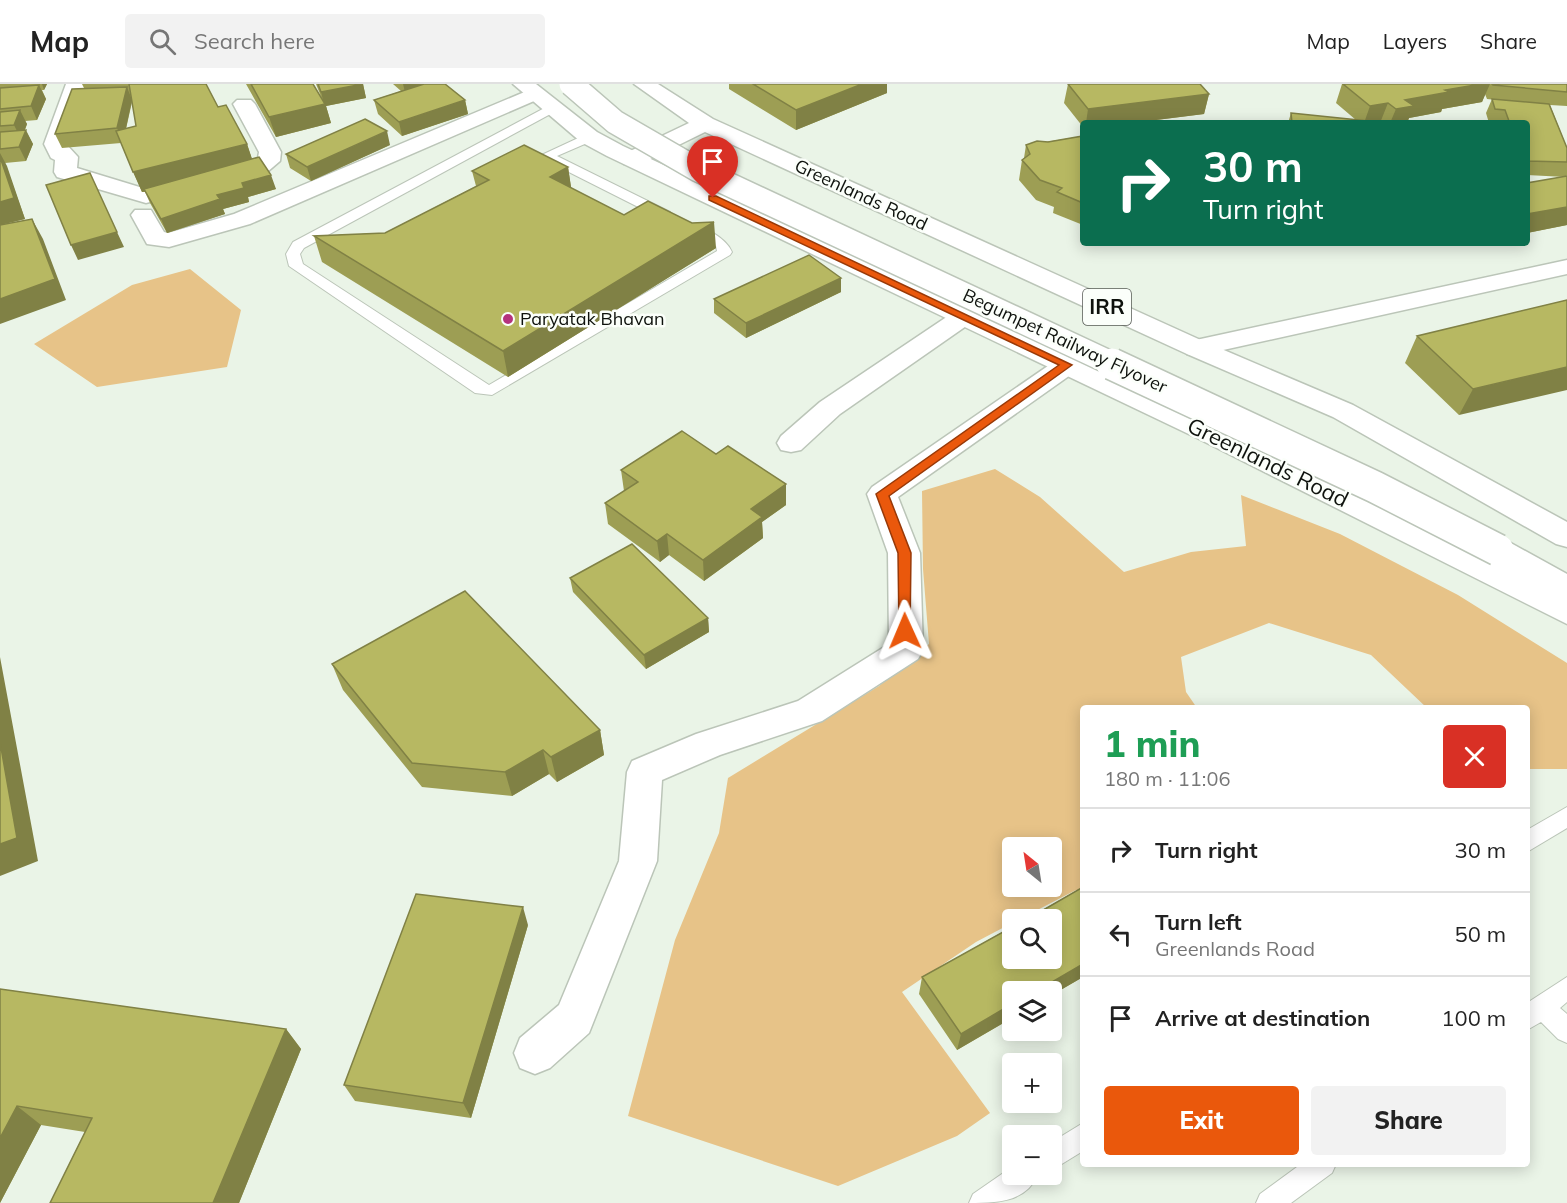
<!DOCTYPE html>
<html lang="en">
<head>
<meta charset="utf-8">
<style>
	:root { --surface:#fff; --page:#f2f2f2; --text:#222; --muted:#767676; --line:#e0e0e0; --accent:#ea580c }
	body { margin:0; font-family:Mulish,sans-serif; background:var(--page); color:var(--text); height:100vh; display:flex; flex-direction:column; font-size:22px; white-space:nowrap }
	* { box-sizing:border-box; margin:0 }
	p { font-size:20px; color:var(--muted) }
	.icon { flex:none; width:33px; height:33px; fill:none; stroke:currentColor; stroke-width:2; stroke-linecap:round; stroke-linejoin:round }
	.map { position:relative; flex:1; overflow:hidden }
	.panel { position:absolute; left:1080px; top:621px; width:450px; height:462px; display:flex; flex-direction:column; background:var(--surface); border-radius:6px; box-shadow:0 3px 15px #0003 }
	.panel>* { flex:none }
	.banner { position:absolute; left:1080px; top:36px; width:450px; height:126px; border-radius:6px; box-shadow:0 3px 15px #0003; background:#0b6e4f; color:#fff; overflow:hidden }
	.needle { width:39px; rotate:330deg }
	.fabs { position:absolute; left:1002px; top:753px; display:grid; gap:12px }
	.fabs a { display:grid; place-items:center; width:60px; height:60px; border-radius:6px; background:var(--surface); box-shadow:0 3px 15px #0003; font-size:30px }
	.pin { position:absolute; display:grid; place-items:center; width:51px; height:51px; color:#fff; margin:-62px -26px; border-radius:50% 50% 50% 0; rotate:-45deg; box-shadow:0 0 6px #0007 }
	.pin .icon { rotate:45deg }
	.me { position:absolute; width:66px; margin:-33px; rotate:359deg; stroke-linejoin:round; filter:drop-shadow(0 0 4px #0008) }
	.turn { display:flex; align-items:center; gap:21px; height:126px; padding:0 24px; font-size:27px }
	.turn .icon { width:78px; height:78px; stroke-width:2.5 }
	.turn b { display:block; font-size:42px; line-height:51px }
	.round { display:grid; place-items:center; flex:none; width:63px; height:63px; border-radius:6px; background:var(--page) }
	.overview { display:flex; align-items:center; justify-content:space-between; height:102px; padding:0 24px }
	h1 { font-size:36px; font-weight:800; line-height:45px; color:#1e9e55 }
	.primary-button { display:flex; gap:12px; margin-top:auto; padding:12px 24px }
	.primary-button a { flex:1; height:69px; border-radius:6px; background:var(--accent); color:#fff; font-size:24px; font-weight:800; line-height:69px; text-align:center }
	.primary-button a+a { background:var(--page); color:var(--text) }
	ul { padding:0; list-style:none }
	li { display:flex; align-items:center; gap:18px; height:84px; padding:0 24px; border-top:2px solid var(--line) }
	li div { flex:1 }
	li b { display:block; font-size:22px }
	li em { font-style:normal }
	header { display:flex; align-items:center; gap:36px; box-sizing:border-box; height:84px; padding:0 30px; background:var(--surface); border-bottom:2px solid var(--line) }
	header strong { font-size:28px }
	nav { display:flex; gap:33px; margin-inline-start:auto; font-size:21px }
	.search { width:420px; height:54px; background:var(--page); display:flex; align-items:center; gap:15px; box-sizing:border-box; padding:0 21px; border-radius:6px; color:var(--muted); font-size:22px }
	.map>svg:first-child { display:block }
	.green { fill:#e7c388; fill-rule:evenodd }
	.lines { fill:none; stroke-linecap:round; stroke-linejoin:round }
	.service-casing { stroke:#bbc5b8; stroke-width:2 }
	.minor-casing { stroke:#bbc5b8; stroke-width:3 }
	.tertiary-casing { stroke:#bbc5b8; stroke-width:3 }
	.primary-casing { stroke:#bbc5b8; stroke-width:3 }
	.service { fill:#fff; fill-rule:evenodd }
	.minor { fill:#fff; fill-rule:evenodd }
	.tertiary { fill:#fff; fill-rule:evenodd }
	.primary { fill:#fff; fill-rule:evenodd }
	.primary-bridge-far1-casing { stroke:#bbc5b8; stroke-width:26; stroke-linecap:butt }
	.primary-bridge-casing { stroke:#bbc5b8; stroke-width:34; stroke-linecap:butt }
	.primary-bridge-far1 { stroke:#fff; stroke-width:23 }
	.primary-bridge { stroke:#fff; stroke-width:31 }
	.wall { fill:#9d9e54; fill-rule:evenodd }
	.shaded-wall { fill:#808145 }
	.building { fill:#b7b862; stroke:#808145; stroke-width:1.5 }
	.route { fill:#ea580c; stroke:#983908; stroke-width:1.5 }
	.poi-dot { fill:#b5337d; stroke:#fbfffa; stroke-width:2 }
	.labels { text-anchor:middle; stroke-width:5; stroke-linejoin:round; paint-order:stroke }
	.far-street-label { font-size:18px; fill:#0e120d; stroke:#fbfffa }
	.far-poi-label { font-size:18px; fill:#0e120d; stroke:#fbfffa; text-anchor:start }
	.shield { fill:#fbfffa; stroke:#555954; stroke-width:1.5 }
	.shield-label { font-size:21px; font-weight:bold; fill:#0e120d }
	.street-label { font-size:22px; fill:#0e120d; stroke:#fbfffa }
</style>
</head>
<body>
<header>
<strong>Map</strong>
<div class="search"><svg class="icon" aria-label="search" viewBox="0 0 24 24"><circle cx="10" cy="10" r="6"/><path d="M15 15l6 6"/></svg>Search here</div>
<nav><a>Map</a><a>Layers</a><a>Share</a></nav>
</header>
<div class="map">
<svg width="1567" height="1119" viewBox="0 0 1567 1119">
	<rect width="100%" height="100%" fill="#eaf4e7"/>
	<path class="green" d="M190,185L241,226L227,283L97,303L34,260L132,201Z
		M995,385L1040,413L1124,488L1191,468L1246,462L1241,411L1340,450L1458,511L1567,579V685H1527V624H1427L1371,571L1269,539L1181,573L1186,608L1197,624H1083V813L1076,806L1020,835L1012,836V839L976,858L902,908L990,1029L957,1052L838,1102L628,1032L675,856L719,749L728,694L879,602L929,560L923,485L922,407ZM1012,764H1052V802H1012Z"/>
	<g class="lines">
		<defs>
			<path id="service" d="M552,20L556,21V27L304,164L300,170L303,180L489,301L717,167L716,162L686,148V142C701,138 727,155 732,168L730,171L492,311L475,309L289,182L286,170L293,158Z
				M589,49L594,50V56L557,72L670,128V134H660L547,77L540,79L533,75Z
				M1567,723V744L1527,768V746Z
				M1567,893V918L1560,924L1567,930V959L1558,955L1541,938L1527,946V919Z
				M1083,1039V1067L1052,1086V1058Z
				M1301,1080H1336L1332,1089L1291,1119H1256L1260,1110Z
				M1012,1083V1090H1038C1026,1119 995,1119 969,1119L973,1110Z"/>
			<path id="minor" d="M66,0H86L66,60L78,73L77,84L146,105L250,79L258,74L259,68L233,20L237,16H251L255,20L281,68L280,77L266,89L146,119L57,93L54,88L55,76L51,74L44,60Z
				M534,4L541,6L544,10L541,14L250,140L169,163L147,160L131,131L135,126H151L164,148L168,149L234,130Z
				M1567,176V190L1196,272L1187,270L1183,264L1187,258L1196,256Z
				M963,225L972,228L976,233L972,238L840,330L801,366L791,368L781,366L777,359L781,352L820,318L954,228Z
				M1067,273L1076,275L1080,281L1076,287L898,413L920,469L923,566L918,575L822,637L720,671L662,696L657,777L589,949L550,984L535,990L520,984L514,969L520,954L559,921L619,777L627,688L632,677L696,650L798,617L889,560L888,469L867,410L872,403L1058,275Z"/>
			<path id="tertiary" d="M513,0H536L597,48L623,62L1217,340L1567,514V540L1197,354L607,72L581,58Z"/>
			<path id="primary" d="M634,0H658L713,35L1205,258L1353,321L1567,438V463L1556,460L1333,333L1187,270L705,48L640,80H624L621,75L624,70L689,39Z
				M1498,455L1509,458L1567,490V517L1556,513L1487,474L1483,466L1487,458Z"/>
		</defs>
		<use href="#service" class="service-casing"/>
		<use href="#minor" class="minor-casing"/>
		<use href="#tertiary" class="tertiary-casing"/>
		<use href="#primary" class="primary-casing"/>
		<use href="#service" class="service"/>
		<use href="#minor" class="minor"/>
		<use href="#tertiary" class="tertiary"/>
		<use href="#primary" class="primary"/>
		<defs>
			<path id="primary-bridge-far1" d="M571,0L615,38L698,86L1115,281"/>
			<path id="primary-bridge" d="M1112,280L1375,403L1498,466"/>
		</defs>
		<use href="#primary-bridge-far1" class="primary-bridge-far1-casing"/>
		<use href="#primary-bridge" class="primary-bridge-casing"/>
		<use href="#primary-bridge-far1" class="primary-bridge-far1"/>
		<use href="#primary-bridge" class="primary-bridge"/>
	</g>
	<path class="wall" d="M0,0H47L44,6H42L46,15L37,36L25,37L27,40L25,46L33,60L26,77L5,79L25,135L0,141Z
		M82,0H206L218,23L247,60L252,75L276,105L248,113L249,118L223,125L225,130L167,149L150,119L145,108H142L121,59L62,64L55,50L84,4ZM132,18L136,42L126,45Z
		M246,0H313L322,15L316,0H363L366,14L326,22L331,39L276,53Z
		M393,0H445L465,16L468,30L402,52L378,30L374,16L401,7Z
		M729,0H887V9L796,46L729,5Z
		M1068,0L1209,10L1204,30L1132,39H1083V43L1064,19Z
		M1342,0H1567V22L1550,21L1567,64V91L1566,93L1567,92V141L1527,149V99L1565,93L1527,91V39H1489L1486,29L1492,15L1506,17L1487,15L1485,10L1482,18L1442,25L1441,28L1409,34L1407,39H1288L1291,29L1356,36L1336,19Z
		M1083,52V141L1053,129L1054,123L1036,116L1019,96L1022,76L1024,74L1026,61Z
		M390,61L311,97L290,84L286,70Z
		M568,83L571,104L624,131L716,164L508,293L322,178L314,152L385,149L476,102L472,87Z
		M841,194V208L746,254L714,229V215Z
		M1567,216L1459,331L1405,279L1417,252Z
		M716,370L786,400V421L762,438L763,454L704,497L669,471L660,478L608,440L605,419L624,407L621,386Z
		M570,494L708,534L709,548L646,585L573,508Z
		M332,580L600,646L604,671L557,698L549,690L512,712L422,703L343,606Z
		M1083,803V893L1052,911L1012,908V934L957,966L919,910L922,893Z
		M528,841L471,1034L355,1017L344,1001Z
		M0,905L286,945L301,965L239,1119H50L85,1048L41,1041L0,1119Z"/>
	<path class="shaded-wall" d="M42,0H47L44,6Z
		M363,0L366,14L326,22L331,39L276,53L269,33L324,20L321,8Z
		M403,0H443L406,12Z
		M862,0H887V9L796,46V26Z
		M1481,0H1490L1482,18L1442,25L1441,28L1409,34L1407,39H1390L1396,25L1405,16L1445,6Z
		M39,1L46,15L37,36L31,22Z
		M127,3L132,16L123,58L117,44Z
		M1209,10L1204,30L1132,39H1086L1088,25Z
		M465,16L468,30L402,52L399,38Z
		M1388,19L1380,39H1364L1370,22Z
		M20,26L27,40L21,55L14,41Z
		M26,46L33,60L26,77L19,63Z
		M387,47L390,61L311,97L307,83Z
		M247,60L254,81L142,108L133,88Z
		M0,69L7,82L25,135L0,141Z
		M568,83L572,109L550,93Z
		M271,91L276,105L248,113L249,118L223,125L225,130L167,149L161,135L217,111L242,99Z
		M1567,123V141L1527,149V130Z
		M32,135L43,155L66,216L0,240V215Z
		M714,138L716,164L508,293L503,267Z
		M117,148L124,163L78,176L71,161Z
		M841,194V208L746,254V239Z
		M1567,283V306L1459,331L1473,305Z
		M786,400V421L762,438L763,454L704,497L703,476L751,425Z
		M667,450L669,471L660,478L657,457Z
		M708,534L709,548L646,585L644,571Z
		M0,573L38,777L0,792Z
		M600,646L604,671L557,698L551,673Z
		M543,666L549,690L512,712L505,688Z
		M523,823L528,841L471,1034L463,1019Z
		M1083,880V893L1052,911V908H1035Z
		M1012,920V934L957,966L961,950Z
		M286,945L301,965L239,1119H213Z
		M17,1022L41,1041L0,1119V1054Z"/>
	<path class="building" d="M129,0H206L218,23L226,21L247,60L133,88L116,47L136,42Z
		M251,0H313L325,20L269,33Z
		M318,0H363L321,8Z
		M424,0H445L465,16L399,38L374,16Z
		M753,0H862L796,26Z
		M1068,0H1200L1209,10L1088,25Z
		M1343,0H1481L1445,6L1449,8L1405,16L1414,22L1396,25L1388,19L1370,22Z
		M1492,0H1567V8L1493,1Z
		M39,1L31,22L0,25V4Z
		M127,3L117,44L55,50L72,5Z
		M1492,15L1549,20L1567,64V78L1527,77V39H1516L1509,37L1505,26L1495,25Z
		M20,26L14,41L0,42V28Z
		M1291,29L1388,39H1292Z
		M365,35L387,47L307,83L286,70Z
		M26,46L19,63L0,65V48Z
		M1083,52V119L1057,108L1062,104L1040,96L1022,76L1030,70L1026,61L1037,57L1048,58Z
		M524,61L568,83L550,93L624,131L648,117L692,139L714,138L503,267L314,152L385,149L489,96L472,87Z
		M0,73L14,114L0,118Z
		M259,73L271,91L242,99L244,104L217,111L220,115L161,135L144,105Z
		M90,89L117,148L71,161L46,101Z
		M1567,92V123L1527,130V99Z
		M32,135L55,195L0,215V141Z
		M809,171L841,194L746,239L714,215Z
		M1567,216V283L1473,305L1417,252Z
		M682,347L716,370L728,362L786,400L751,425L762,433L703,476L667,450L657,457L605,419L638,398L621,386Z
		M632,460L708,534L644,571L570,494Z
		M465,507L600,646L551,673L543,666L505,688L412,679L332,580Z
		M0,658L17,754L0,760Z
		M1083,803V880L1035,908H1012V920L961,950L922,893L1012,843V874H1052V836H1026Z
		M416,810L523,823L463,1019L344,1001Z
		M0,905L286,945L213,1119H50L92,1034L17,1022L0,1054Z"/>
	<path class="route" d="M709,112H716L1072,281L889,412L911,469L910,551L905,552L899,547L898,469L876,410L1059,281L709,116Z"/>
	<circle class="poi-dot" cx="508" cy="235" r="6"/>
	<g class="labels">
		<g class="far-street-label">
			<text transform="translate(861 111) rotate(25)" y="6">Greenlands Road</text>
			<text transform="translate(1065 257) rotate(25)" y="6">Begumpet Railway Flyover</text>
		</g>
		<g class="far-poi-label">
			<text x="520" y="241">Paryatak Bhavan</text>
		</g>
		<rect class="shield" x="1083" y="205" width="48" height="36" rx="4.5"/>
		<g class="shield-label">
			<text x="1107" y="230">IRR</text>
		</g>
		<g class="street-label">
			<text transform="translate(1268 378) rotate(26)" y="8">Greenlands Road</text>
		</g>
	</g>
</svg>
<div class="fabs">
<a><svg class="needle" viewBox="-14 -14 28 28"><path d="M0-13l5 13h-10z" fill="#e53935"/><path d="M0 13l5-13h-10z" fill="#767676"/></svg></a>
<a><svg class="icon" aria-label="search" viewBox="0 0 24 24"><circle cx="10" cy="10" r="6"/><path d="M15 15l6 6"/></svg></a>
<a><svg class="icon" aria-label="layers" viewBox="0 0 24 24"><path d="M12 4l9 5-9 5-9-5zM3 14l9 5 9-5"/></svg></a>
<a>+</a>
<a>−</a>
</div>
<div class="pin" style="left:713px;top:114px;background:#d93025"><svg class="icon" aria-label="arrive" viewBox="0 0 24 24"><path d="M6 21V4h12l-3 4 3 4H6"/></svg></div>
<svg class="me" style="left:905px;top:547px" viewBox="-20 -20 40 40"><path d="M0-17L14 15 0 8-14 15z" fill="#ea580c" stroke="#fff" stroke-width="4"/></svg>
<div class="banner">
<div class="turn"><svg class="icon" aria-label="right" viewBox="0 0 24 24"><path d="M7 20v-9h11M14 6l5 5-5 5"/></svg><div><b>30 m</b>Turn right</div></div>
</div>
<section class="panel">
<div class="overview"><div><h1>1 min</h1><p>180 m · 11:06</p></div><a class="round" style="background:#d93025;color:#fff"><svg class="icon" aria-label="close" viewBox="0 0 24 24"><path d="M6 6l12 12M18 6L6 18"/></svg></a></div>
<ul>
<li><svg class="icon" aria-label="right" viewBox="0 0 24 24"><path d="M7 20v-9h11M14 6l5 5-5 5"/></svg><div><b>Turn right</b></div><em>30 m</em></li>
<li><svg class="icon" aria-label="left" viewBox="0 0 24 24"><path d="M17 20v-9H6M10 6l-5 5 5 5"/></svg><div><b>Turn left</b><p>Greenlands Road</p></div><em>50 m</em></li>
<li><svg class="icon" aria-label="arrive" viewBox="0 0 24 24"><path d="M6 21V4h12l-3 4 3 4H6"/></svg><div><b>Arrive at destination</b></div><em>100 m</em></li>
</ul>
<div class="primary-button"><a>Exit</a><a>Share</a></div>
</section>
</div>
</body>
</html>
